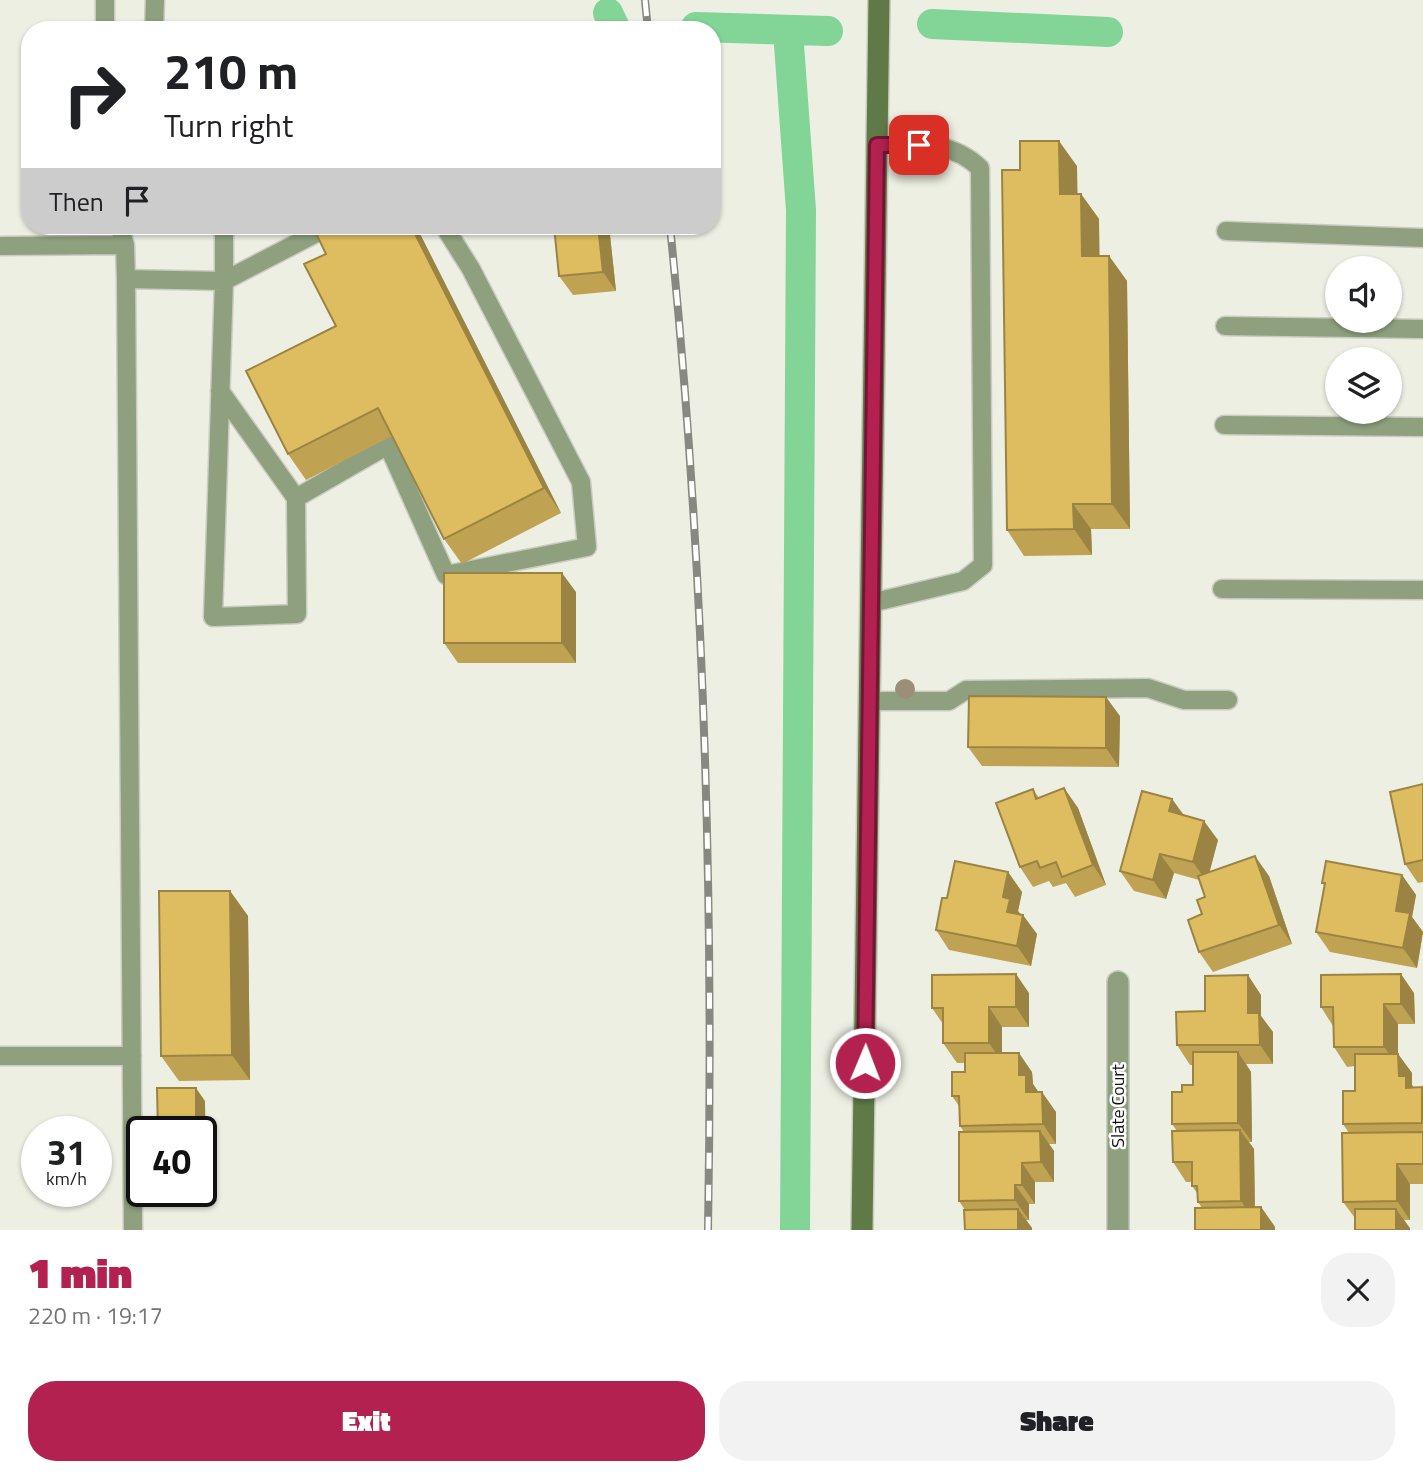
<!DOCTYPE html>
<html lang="en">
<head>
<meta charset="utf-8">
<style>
	:root { --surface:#fff; --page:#f2f2f2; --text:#202124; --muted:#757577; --accent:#b2214f }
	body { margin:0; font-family:"Titillium Web",sans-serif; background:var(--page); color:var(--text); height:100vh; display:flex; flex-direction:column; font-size:26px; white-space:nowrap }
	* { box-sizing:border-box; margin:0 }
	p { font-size:23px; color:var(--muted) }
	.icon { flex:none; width:38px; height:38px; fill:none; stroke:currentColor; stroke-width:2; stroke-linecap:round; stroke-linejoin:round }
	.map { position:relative; height:1230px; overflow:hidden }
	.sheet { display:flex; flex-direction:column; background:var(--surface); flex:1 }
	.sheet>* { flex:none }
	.banner { position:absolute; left:21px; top:21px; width:700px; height:214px; border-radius:28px; box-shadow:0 2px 5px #0004; background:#fff; color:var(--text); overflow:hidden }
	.tools { position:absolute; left:1325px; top:256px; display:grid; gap:14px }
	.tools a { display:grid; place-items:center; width:77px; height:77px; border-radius:50%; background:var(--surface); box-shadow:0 2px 5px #0004; font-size:35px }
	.speed { position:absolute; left:21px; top:1116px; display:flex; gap:14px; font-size:35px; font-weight:700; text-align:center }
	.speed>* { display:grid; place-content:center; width:91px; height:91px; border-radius:50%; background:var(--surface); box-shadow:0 2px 5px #0004; line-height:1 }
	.speed small { font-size:18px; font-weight:400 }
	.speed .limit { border:4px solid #111; border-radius:10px; background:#fff; color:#111 }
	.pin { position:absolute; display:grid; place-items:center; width:60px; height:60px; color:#fff; margin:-30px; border-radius:14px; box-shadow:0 4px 10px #0006 }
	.me { position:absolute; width:77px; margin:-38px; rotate:1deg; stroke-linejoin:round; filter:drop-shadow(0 0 5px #0008) }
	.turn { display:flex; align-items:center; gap:24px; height:147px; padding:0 28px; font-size:32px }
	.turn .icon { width:91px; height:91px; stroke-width:2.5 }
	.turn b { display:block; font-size:49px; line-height:60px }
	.then { display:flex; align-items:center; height:66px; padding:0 28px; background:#0003; gap:14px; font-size:26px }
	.round { display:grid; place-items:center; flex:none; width:74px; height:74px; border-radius:28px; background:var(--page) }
	.summary { display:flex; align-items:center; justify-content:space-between; height:119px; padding:0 28px }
	h1 { font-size:42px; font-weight:800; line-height:52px; color:var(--accent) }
	.cta { display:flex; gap:14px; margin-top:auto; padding:14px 28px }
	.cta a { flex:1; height:80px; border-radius:28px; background:var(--accent); color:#fff; font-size:28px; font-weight:800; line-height:80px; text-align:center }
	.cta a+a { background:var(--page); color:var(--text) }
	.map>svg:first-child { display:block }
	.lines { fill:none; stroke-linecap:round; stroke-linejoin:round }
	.canal { stroke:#82d497; stroke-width:30 }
	.lane-casing { stroke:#cacbc1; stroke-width:21 }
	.street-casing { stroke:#cacbc1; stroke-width:24 }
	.secondary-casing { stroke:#cacbc1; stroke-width:24 }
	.lane { stroke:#8ea07e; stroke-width:18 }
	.street { stroke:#8ea07e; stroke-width:21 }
	.secondary { stroke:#607a47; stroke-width:21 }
	.rail-casing { stroke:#878880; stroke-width:8 }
	.rail { stroke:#fff; stroke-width:5; stroke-dasharray:16; stroke-linecap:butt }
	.tree { fill:#9c8e77 }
	.wall { fill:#bfa353 }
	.shaded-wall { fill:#9b8443 }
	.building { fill:#debd60; stroke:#9b8443; stroke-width:2 }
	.route-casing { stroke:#741533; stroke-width:18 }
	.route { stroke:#b2214f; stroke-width:12 }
	.labels { text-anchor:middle; stroke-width:5; stroke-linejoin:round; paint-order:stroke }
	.street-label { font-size:18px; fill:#10100c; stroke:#fff }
</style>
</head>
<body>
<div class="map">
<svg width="1423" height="1230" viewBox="0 0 1423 1230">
	<rect width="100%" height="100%" fill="#eeefe3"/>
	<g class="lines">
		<path class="canal" d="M608,13L616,30
			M932,24L1108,32
			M696,27L828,31
			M788,31L801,210L795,1230"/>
		<defs>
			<path id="lane" d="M105,30V0
				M154,30L155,0
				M119,226L125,245L126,279L133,1230
				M224,226V281L330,226
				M1226,231L1423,238
				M0,246L125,245
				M126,279L224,281L213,617L297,614L296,498L220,391
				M1225,326L1423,329
				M1224,425L1423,427
				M296,498L388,445L446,575L587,547L581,482L471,269L444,226
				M1222,589L1423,590
				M871,603L963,581L983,565L980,168C949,139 917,145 877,145
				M870,701H949L966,690L1148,688L1184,700H1228
				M0,1056H132"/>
			<path id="street" d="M1118,982V1230"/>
			<path id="secondary" d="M862,1230L879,0"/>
		</defs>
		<use href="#lane" class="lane-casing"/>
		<use href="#street" class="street-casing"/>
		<use href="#secondary" class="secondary-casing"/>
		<use href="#lane" class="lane"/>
		<use href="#street" class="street"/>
		<use href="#secondary" class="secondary"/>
		<defs>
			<path id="rail" d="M645,0L648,30
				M670,226C704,560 714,895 708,1230"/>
		</defs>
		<use href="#rail" class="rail-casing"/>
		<use href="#rail" class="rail"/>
	</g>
	<circle class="tree" cx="905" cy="689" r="10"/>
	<path class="wall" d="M1077,166V194H1081L1099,219V256H1109L1127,281L1130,529H1091L1092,555L1024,556L1007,530L1020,170Z
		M416,226L561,513L462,564L444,539L392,436L306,480L288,454L336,326Z
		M554,226H609L616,291L573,295L559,276Z
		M576,592V663H458L444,643Z
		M1120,716L1119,767L982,766L968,747Z
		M1423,784V882L1418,883L1405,864Z
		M1064,788L1078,808L1106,885L1075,897L1066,883L1053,887L1049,881L1033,887L1020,867L1033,789L1039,798Z
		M1172,799L1184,815L1218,840L1209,872L1269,876L1292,944L1213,972L1199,952L1205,897L1199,880L1174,873L1166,899L1134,891L1120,871Z
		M1008,872L1022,892L1018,911L1037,934L1031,966L949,950L936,930L947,898Z
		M1402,875L1416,895L1412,917L1423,932L1417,968L1330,952L1316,932L1325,886L1322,883Z
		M230,891L248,916L250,1080L179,1081L161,1056Z
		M1029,993V1027H1002V1053L1032,1072L1033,1084L1038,1092L1056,1112V1144H1049L1054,1151V1182H1035V1204H1029V1220H1026L1032,1228L965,1210L959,1201L964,1132L960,1126L959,1106L952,1096L965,1072V1063H957L943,1043V1024L932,1008Z
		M1414,993L1415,1024H1398V1054L1412,1073V1085L1414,1088L1423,1089V1184H1410V1220H1404L1410,1230L1355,1218L1343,1202L1349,1133L1343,1124L1355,1091V1066L1347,1067L1334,1047L1333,1026L1321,1007Z
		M1261,995V1016L1273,1032V1064H1246L1251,1072L1252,1142H1249L1254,1149L1255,1207H1261L1275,1227L1202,1208L1198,1202L1197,1193L1192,1186V1182H1186L1173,1162L1177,1131L1172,1124L1182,1092L1193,1085V1065H1190L1177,1045L1205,1011Z"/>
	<path class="shaded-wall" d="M1059,141L1077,166L1078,220L1060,194Z
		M1081,194L1099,219L1100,281L1082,256Z
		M411,226H416L561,513L544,488Z
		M598,226H609L616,291L603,272Z
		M1109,256L1127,281L1130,529L1112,504Z
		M1073,504L1091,529L1092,555L1074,529Z
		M562,573L576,592V663L562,643Z
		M1106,697L1120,716L1119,767L1106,748Z
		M1064,788L1078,808L1106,885L1093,865Z
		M1172,799L1186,819L1169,811Z
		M1204,821L1218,840L1207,882L1193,862Z
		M1160,854L1174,873L1166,899L1153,880Z
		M1255,856L1269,876L1292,944L1279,925Z
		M1008,872L1022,892L1018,911L1023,918V915L1037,934L1031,966L1017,946L1003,897Z
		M1402,875L1416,895L1412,917L1423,932L1417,968L1403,948L1396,911Z
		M230,891L248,916L250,1080L232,1055Z
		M1016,974L1029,993V1027L1016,1007Z
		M1401,974L1414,993L1415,1024L1401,1004Z
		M1248,975L1261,995V1016L1273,1032V1064L1260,1045L1248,1013Z
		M1384,1004L1398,1024V1066L1384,1047Z
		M989,1007L1002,1027V1062L989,1043Z
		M1238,1052L1251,1072L1252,1142L1238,1123Z
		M1019,1053L1032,1072L1033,1084L1040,1094L1026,1092L1019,1075Z
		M1398,1054L1412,1073V1085L1419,1095L1420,1107L1399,1076Z
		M196,1088L205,1101L206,1152L201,1146V1132H196Z
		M1042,1092L1056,1112V1144L1043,1124Z
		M1240,1130L1254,1149L1255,1221L1241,1201Z
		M1040,1131L1054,1151V1182L1041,1162Z
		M1022,1163L1035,1182V1204L1022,1185Z
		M1397,1164L1410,1184V1220L1397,1201Z
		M1015,1185L1029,1204V1220L1015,1200Z
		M1261,1207L1275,1227V1230H1261Z
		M1018,1209L1032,1228V1230H1018Z
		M1396,1209L1410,1228V1230H1396Z"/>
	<path class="building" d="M1020,141H1059L1060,194H1081L1082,256H1109L1112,504H1073L1074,529L1007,530L1002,170H1020Z
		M320,226H411L544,488L444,539L378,408L288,454L246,371L336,326L304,264L326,254L314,229Z
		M554,226H598L603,272L559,276Z
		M444,573H562V643H444Z
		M969,696L1106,697V748L968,747Z
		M1423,784V860L1405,864L1390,792Z
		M1064,788L1093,865L1062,877L1056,862L1040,868L1037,861L1020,867L996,803L1033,789L1036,799Z
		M1142,791L1172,799L1169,811L1204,821L1193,862L1160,854L1153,880L1120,871Z
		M1255,856L1279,925L1199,952L1188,920L1202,914L1197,900L1205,897L1198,876Z
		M955,861L1008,872L1003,897L1010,899L1007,912L1023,915L1017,946L936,930L942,898H947Z
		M1326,861L1402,875L1396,911L1410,913L1403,948L1316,932L1325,883H1322Z
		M159,891H230L232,1055L161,1056Z
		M1016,974V1007H989V1043H943V1008H932V975Z
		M1401,974V1004H1384V1047H1334L1333,1007H1321V975Z
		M1248,975V1013H1259L1260,1045H1177L1176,1012L1205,1011V976Z
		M1193,1052H1238V1123L1172,1124V1092H1182V1085H1193Z
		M965,1053H1019V1075H1026V1092H1042L1043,1124L960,1126L959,1096H952V1072H965Z
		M1355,1054H1398L1399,1076H1406V1088L1422,1087V1123L1343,1124V1091H1355Z
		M157,1088H196V1132H158Z
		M1240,1130L1241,1201L1198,1202L1197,1186H1192V1162H1173L1172,1131Z
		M1040,1131L1041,1162L1022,1163V1185H1015V1200L959,1201V1132Z
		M1423,1132V1164H1397V1201L1343,1202L1342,1133Z
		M1261,1207V1230H1195V1208Z
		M1018,1209V1230H965L964,1210Z
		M1355,1209H1396V1230H1355Z"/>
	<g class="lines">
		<defs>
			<path id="route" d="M865,1063L877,145H919"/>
		</defs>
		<use href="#route" class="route-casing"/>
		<use href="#route" class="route"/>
	</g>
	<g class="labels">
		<g class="street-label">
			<text transform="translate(1118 1106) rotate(-90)" y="6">Slate Court</text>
		</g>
	</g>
</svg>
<div class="tools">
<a><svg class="icon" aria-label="sound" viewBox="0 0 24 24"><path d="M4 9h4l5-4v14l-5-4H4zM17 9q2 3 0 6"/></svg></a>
<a><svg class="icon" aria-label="layers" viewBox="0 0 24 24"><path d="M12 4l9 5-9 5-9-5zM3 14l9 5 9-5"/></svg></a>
</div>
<div class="speed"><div>31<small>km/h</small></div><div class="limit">40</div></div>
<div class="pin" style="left:919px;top:145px;background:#d93025"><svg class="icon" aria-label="arrive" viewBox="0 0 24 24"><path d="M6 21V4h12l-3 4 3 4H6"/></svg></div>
<svg class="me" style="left:865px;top:1063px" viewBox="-20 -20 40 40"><circle r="17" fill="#b2214f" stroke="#fff" stroke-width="3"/><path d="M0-11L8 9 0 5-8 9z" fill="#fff"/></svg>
<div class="banner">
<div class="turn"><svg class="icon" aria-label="right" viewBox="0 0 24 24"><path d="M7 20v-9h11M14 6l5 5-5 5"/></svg><div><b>210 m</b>Turn right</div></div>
<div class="then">Then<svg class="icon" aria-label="arrive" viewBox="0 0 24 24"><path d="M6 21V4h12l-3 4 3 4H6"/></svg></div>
</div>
</div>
<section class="sheet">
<div class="summary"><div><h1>1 min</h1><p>220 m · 19:17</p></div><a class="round"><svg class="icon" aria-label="close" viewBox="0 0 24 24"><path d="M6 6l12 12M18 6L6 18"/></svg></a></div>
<div class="cta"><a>Exit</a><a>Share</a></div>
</section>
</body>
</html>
